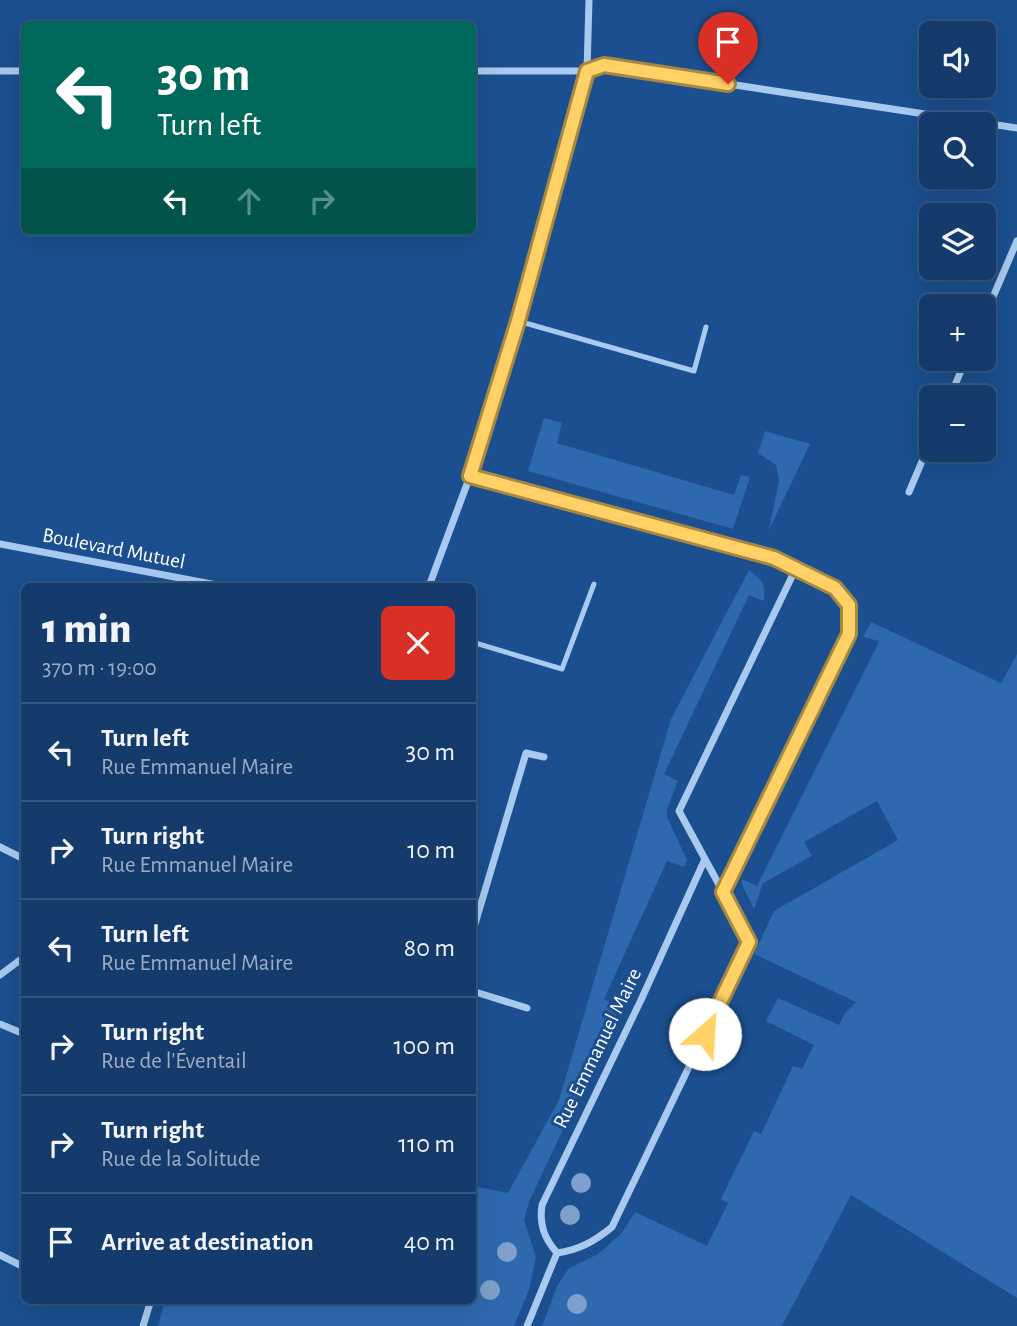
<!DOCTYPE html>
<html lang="en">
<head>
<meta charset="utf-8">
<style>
	:root { --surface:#143b6b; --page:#1d4271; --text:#f1f3f6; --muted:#9dadc1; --line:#33557e }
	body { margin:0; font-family:"Alegreya Sans",sans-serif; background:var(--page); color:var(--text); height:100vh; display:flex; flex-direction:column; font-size:26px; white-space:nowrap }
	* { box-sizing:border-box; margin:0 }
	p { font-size:23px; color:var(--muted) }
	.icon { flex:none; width:38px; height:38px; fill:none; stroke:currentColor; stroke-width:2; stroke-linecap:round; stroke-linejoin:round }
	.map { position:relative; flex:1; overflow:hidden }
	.panel { position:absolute; left:21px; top:583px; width:455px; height:721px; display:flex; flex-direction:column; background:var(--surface); border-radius:10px; box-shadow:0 7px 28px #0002,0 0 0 2px var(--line) }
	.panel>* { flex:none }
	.banner { position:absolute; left:21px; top:21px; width:455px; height:214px; border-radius:10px; box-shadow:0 7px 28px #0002,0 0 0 2px var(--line); background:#00695c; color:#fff; overflow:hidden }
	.buttons { position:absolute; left:919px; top:21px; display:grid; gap:14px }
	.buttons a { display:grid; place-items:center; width:77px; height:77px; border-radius:10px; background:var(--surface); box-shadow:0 7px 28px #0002,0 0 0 2px var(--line); font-size:35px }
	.pin { position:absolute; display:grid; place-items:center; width:60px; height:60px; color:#fff; margin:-72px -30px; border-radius:50% 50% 50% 0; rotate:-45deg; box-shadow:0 0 7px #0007 }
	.pin .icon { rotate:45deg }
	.me { position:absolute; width:77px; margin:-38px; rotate:26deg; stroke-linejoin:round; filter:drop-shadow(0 0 5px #0008) }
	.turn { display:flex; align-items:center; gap:24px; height:147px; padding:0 21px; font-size:32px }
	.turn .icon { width:91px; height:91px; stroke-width:2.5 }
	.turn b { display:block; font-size:49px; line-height:60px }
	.lanes { display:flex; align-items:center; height:66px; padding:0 21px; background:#0003; justify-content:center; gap:35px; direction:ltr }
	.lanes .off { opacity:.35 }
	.round { display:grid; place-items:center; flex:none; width:74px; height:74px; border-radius:10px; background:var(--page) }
	.overview { display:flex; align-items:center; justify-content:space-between; height:119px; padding:0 21px }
	h1 { font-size:42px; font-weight:800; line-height:52px }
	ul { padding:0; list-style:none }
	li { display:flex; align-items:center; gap:21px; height:98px; padding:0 21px; border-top:2px solid var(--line) }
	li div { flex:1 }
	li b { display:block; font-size:26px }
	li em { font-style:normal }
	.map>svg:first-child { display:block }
	.green { fill:#2e69ad }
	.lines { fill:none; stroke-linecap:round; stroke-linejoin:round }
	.lane { stroke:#a9c9ee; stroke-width:5 }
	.street { stroke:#a9c9ee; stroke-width:7 }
	.tree { fill:#7ea0ca }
	.route-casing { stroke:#a68842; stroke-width:18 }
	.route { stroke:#ffd166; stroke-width:12 }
	.labels { text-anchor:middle; stroke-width:6; stroke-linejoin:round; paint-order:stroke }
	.street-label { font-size:21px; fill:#fff; stroke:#1b4f8f }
</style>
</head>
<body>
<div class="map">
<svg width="1017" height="1326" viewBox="0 0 1017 1326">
	<rect width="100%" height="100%" fill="#1b4f8f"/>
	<path class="green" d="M544,418L562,423L557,443L734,495L741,475L750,477L733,529L528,471Z
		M765,431L810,444L769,530L779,481L776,465L758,453Z
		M749,570C762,580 766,584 764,601L749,595L664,774L678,781L667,809V817L687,860L684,867L667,861L604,999L620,1008L529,1202L524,1220L536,1257L529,1290L514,1326H158L165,1300H472L473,1186L508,1193L559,1100L671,719Z
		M871,622L1001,683L1017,654V1298L851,1195L782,1326H542L557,1286L568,1269L598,1254L621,1234L635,1212L707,1246L728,1203L721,1199L754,1131L761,1134L793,1066L802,1069L814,1045L766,1021L778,998L839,1025L845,1013L856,1002L754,954L774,911L898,840L877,801L804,842L812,856L763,883L754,909L742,885V879L757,886L878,644L879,641L863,637Z"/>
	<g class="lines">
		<path class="lane" d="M518,321L694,371L706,327
			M472,642L562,669L594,584"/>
		<path class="street" d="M0,71H24
			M472,71H587L604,65L1017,128
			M984,318L1017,241
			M950,397L966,359
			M470,476L774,558L835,588L849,605V634L723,892L749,942L612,1227C595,1241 579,1250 557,1253
			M909,492L931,440
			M0,544L222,586
			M429,586L470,476L518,321L587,71L589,0
			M0,847L24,859
			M705,859L723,892
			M472,934L526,753L544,757
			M0,975L24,957
			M472,991L527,1008
			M0,1024L24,1034
			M557,1253C544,1238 539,1224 542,1205L641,1000L705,859L679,811L796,568
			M0,1255L24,1267
			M91,1300L92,1301
			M143,1326L151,1300
			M527,1326L557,1253"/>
	</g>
	<g class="tree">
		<circle cx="581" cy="1183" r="10"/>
		<circle cx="570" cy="1215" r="10"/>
		<circle cx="507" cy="1252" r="10"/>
		<circle cx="490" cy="1290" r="10"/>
		<circle cx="577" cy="1304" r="10"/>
	</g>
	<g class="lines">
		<defs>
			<path id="route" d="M705,1034L749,942L723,892L849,634V605L835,588L774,558L470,476L518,321L587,71L604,65L728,84"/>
		</defs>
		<use href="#route" class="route-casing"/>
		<use href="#route" class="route"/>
	</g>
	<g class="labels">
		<g class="street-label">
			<text transform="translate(114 548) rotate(11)" y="7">Boulevard Mutuel</text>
			<text transform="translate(597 1048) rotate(-64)" y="7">Rue Emmanuel Maire</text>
		</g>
	</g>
</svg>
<div class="buttons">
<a><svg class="icon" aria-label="sound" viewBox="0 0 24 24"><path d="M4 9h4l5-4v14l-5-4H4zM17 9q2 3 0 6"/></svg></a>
<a><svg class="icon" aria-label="search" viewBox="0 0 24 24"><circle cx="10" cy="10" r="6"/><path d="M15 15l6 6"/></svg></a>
<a><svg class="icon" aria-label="layers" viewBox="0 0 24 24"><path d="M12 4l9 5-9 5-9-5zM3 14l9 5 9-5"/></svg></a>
<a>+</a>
<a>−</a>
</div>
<div class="pin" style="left:728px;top:84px;background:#d93025"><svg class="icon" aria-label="arrive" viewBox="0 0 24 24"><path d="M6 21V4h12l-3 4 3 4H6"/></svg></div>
<svg class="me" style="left:705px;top:1034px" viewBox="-20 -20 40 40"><circle r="19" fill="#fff"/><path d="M0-13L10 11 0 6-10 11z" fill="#ffd166"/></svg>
<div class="banner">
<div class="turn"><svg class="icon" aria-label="left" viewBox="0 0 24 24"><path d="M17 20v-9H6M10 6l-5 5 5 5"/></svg><div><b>30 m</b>Turn left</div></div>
<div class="lanes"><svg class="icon" aria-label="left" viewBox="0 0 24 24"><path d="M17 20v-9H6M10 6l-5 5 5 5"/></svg><svg class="icon off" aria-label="ahead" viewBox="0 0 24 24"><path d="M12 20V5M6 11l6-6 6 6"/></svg><svg class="icon off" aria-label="right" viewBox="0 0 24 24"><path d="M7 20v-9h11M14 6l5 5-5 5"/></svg></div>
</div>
<section class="panel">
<div class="overview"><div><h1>1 min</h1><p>370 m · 19:00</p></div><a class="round" style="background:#d93025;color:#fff"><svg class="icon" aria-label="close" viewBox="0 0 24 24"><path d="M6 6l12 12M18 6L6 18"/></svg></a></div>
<ul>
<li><svg class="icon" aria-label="left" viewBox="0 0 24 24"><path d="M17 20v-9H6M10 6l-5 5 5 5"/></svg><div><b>Turn left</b><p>Rue Emmanuel Maire</p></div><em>30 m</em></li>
<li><svg class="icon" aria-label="right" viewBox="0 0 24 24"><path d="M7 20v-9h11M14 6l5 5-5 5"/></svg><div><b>Turn right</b><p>Rue Emmanuel Maire</p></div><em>10 m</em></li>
<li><svg class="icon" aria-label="left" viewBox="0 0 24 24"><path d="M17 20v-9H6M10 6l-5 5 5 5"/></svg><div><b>Turn left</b><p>Rue Emmanuel Maire</p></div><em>80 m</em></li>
<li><svg class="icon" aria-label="right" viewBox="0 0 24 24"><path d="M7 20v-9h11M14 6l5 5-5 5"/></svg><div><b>Turn right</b><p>Rue de l'Éventail</p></div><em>100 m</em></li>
<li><svg class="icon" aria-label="right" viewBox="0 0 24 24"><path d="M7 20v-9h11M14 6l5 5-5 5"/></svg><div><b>Turn right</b><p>Rue de la Solitude</p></div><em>110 m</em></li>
<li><svg class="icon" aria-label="arrive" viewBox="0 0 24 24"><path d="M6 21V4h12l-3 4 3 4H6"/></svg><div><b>Arrive at destination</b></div><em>40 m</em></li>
</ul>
</section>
</div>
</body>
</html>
